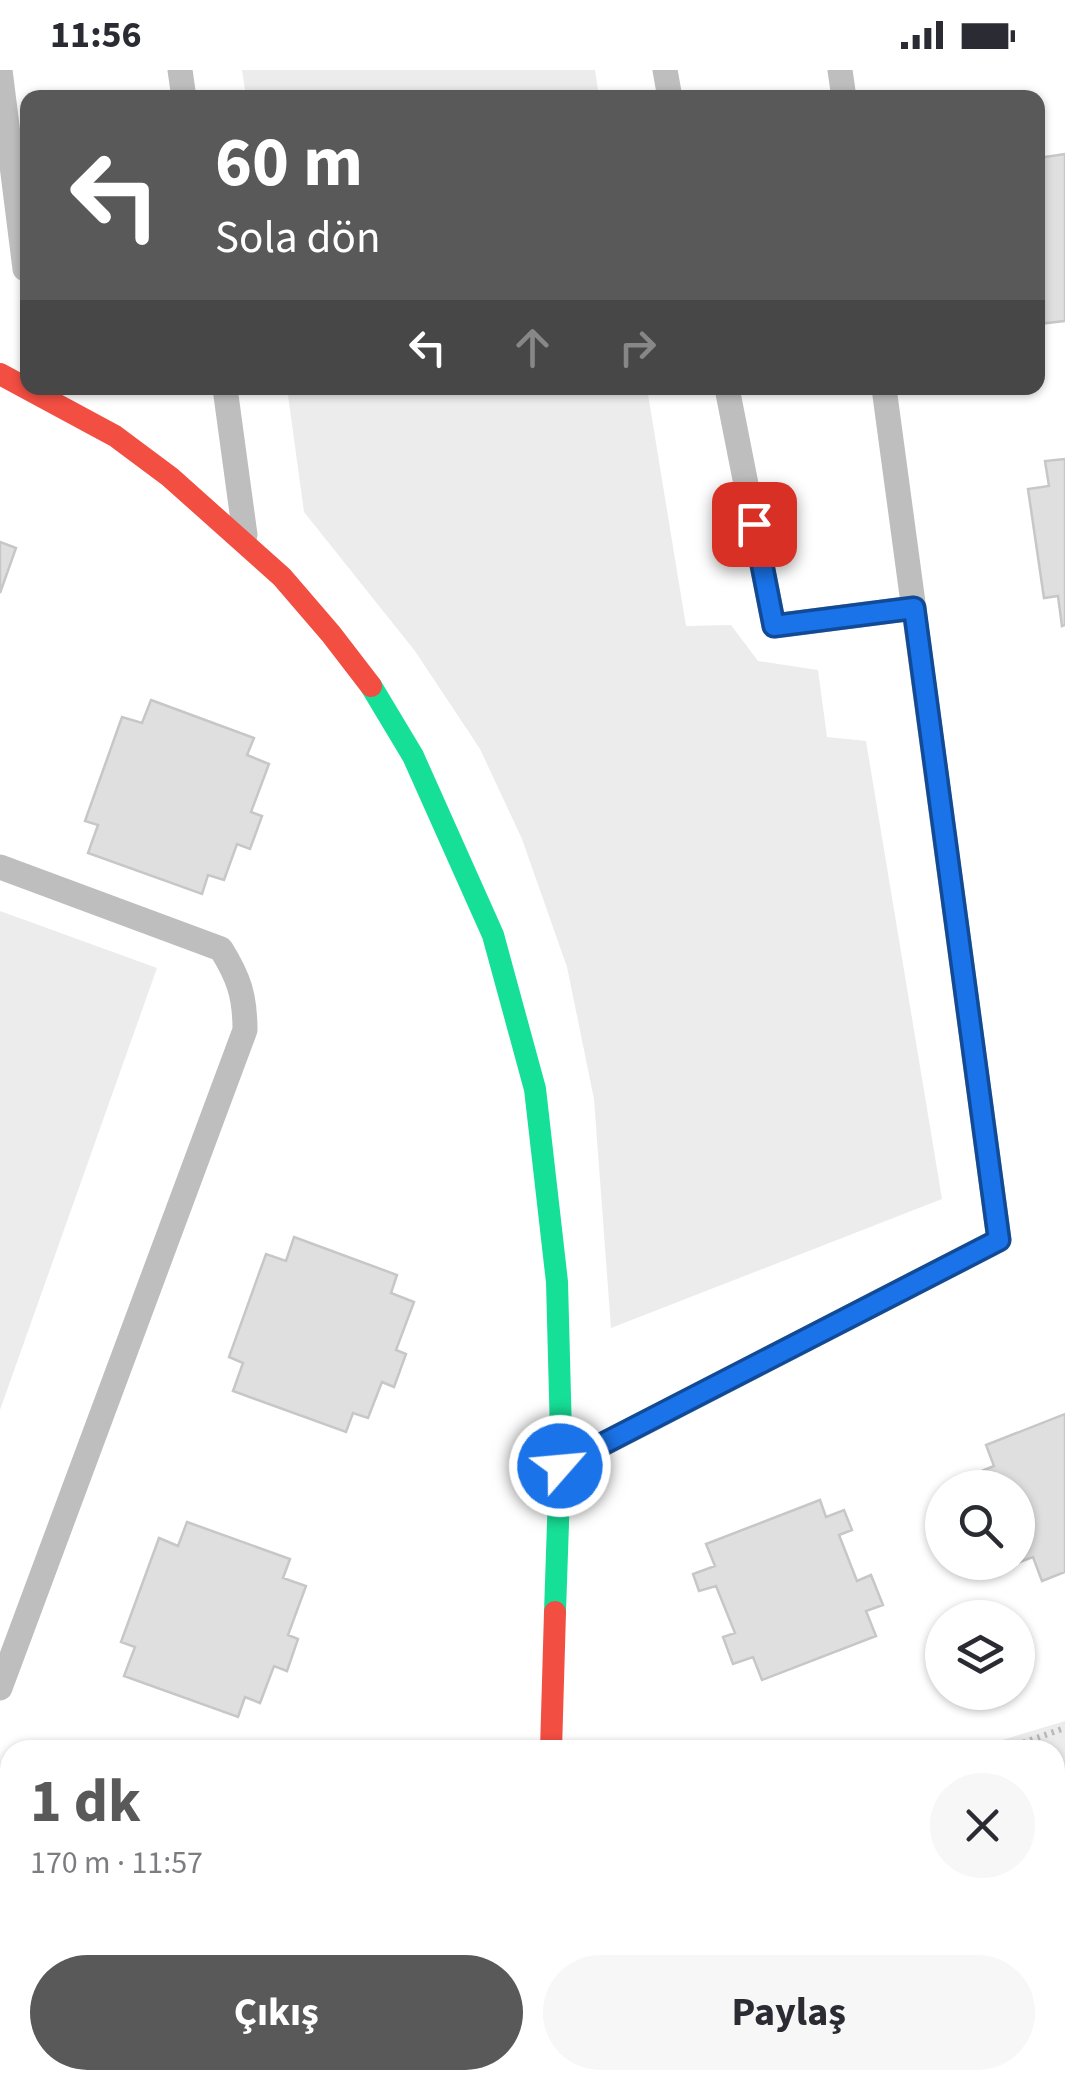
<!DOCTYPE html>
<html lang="tr">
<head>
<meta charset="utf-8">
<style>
	:root { --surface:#fff; --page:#f7f7f7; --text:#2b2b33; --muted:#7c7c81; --accent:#595959 }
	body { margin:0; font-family:"Source Sans 3",sans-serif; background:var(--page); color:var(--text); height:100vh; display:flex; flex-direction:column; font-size:38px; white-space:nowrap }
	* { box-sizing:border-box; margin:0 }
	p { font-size:32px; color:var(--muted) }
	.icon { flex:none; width:55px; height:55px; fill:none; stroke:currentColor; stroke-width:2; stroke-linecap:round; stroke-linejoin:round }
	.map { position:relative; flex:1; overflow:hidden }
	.drawer { position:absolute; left:0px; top:1670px; width:1065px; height:350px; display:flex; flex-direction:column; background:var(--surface); border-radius:30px 30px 0 0; box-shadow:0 2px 8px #0004 }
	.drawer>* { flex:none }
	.hud { position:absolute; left:20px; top:20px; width:1025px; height:305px; border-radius:20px; box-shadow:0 2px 8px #0004; background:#595959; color:#fff; overflow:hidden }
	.buttons { position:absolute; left:925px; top:1400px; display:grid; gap:20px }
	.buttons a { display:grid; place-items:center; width:110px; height:110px; border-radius:50%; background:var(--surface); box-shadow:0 2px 8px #0004; font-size:50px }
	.pin { position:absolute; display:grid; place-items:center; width:85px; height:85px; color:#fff; margin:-42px; border-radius:20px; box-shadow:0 5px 15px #0006 }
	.me { position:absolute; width:110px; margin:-55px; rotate:63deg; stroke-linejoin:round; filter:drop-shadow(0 0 8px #0008) }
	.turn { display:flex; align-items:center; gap:35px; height:210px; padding:0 30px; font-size:45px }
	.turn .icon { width:130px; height:130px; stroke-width:2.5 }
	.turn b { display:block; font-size:70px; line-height:85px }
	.lanes { display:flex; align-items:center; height:95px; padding:0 30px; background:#0003; justify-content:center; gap:50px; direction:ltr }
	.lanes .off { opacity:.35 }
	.round { display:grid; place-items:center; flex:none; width:105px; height:105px; border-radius:52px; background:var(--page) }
	.summary { display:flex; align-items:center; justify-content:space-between; height:170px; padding:0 30px }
	h1 { font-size:60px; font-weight:700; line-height:75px; color:var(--accent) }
	.cta { display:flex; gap:20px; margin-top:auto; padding:20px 30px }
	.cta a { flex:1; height:115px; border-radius:60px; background:var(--accent); color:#fff; font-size:40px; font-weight:700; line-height:115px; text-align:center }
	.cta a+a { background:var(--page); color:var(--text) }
	.status { display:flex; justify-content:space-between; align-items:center; height:70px; padding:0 50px; background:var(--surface); direction:ltr }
	.status svg { height:28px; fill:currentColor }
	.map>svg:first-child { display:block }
	.green { fill:#ececec }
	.building { fill:#dfdfdf; stroke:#c7c7c7; stroke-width:2.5 }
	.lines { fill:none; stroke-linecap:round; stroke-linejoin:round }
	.path { stroke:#b9b9b9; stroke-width:6; stroke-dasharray:2.5 5; stroke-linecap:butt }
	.lane { stroke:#bebebe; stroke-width:25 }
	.street { stroke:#bebebe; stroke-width:50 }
	.fast { stroke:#16e098; stroke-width:22 }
	.jam { stroke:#f24e42; stroke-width:22 }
	.route-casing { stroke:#114b97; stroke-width:25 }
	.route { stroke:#1a73e8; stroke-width:18 }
</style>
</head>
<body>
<div class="status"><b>11:56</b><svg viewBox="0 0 49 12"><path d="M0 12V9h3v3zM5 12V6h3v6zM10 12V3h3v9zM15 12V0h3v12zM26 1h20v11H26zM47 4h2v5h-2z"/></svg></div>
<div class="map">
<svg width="1065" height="2020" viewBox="0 0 1065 2020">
	<rect width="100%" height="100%" fill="#fff"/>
	<path class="green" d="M242,0H595L599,27H246Z
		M287,318H647L686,556L731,555L758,591L818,600L827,667L866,671L942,1129L611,1258L594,1029L567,897L522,769L480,679L415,581L304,442Z
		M0,841L157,898L0,1340Z
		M1065,1651V2020H575L576,2010H1055V1680H969Z
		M10,1905V2010H486L484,2020H0V1908Z"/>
	<path class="building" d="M1065,84V251L1038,254V88Z
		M1065,389V555L1062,556L1058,526L1044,528L1028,419L1049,416L1045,391Z
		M0,472L16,478L0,523Z
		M151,630L254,668L247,685L269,694L251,742L262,746L250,779L237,774L224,810L208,805L202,824L88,783L98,755L85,751L122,647L142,653Z
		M294,1167L397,1205L391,1223L414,1232L396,1280L406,1284L394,1317L382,1312L368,1348L353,1343L346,1362L233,1321L243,1293L229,1287L266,1184L286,1191Z
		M1065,1344V1502L1042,1511L1033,1487L1012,1495L1011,1492H1018V1418H977L972,1405L994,1396L986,1375Z
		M820,1430L826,1447L844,1440L852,1460L839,1465L857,1511L871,1505L883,1535L866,1541L876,1566L762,1610L753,1587L733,1594L723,1567L735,1563L716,1516L699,1521L693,1504L715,1496L706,1474Z
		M187,1452L290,1489L283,1508L306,1516L288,1565L298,1569L287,1601L274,1596L260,1633L245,1627L238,1647L124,1606L135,1577L121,1572L159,1468L178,1476Z"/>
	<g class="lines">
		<path class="path" d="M1002,1680L1065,1658"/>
		<path class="lane" d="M0,0L25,199
			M180,0L184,28
			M665,0L670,28
			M840,0L844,28
			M225,318L245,465
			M727,318L774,556L914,538
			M0,797L221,879C239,908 245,926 245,960L0,1618
			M559,1397L999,1170L884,318
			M0,1947L10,1943
			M346,2010L348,2020"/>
		<path class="street" d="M0,1876L10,1873"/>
		<path class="fast" d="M371,616L413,686L493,865L535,1019L557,1212L561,1364L555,1542
			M530,2020L531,2010"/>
		<path class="jam" d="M0,304L115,366L170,407L282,507L331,564L371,616
			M551,1680L555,1542"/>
	</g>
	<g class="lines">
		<defs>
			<path id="route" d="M560,1396L999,1170L914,538L774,556L754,454"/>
		</defs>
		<use href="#route" class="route-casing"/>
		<use href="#route" class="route"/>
	</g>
</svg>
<div class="buttons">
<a><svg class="icon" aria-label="search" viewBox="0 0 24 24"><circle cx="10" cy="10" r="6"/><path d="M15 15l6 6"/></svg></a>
<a><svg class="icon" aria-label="layers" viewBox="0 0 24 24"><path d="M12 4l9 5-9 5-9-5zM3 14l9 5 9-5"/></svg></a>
</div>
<div class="pin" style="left:754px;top:454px;background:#d93025"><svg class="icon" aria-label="arrive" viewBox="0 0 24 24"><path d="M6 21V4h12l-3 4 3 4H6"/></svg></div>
<svg class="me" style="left:560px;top:1396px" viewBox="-20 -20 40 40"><circle r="17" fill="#1a73e8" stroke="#fff" stroke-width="3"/><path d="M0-11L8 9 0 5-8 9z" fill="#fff"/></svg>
<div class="hud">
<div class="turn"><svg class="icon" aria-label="left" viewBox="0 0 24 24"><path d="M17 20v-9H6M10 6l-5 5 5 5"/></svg><div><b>60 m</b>Sola dön</div></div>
<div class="lanes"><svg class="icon" aria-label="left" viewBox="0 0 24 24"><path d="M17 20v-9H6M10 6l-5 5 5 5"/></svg><svg class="icon off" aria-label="ahead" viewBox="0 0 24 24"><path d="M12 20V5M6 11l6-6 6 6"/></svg><svg class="icon off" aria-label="right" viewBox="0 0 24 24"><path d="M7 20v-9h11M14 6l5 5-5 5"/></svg></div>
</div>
<section class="drawer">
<div class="summary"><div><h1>1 dk</h1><p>170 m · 11:57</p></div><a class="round"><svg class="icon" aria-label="close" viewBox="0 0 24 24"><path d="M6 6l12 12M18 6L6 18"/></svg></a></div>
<div class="cta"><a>Çıkış</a><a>Paylaş</a></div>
</section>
</div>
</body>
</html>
